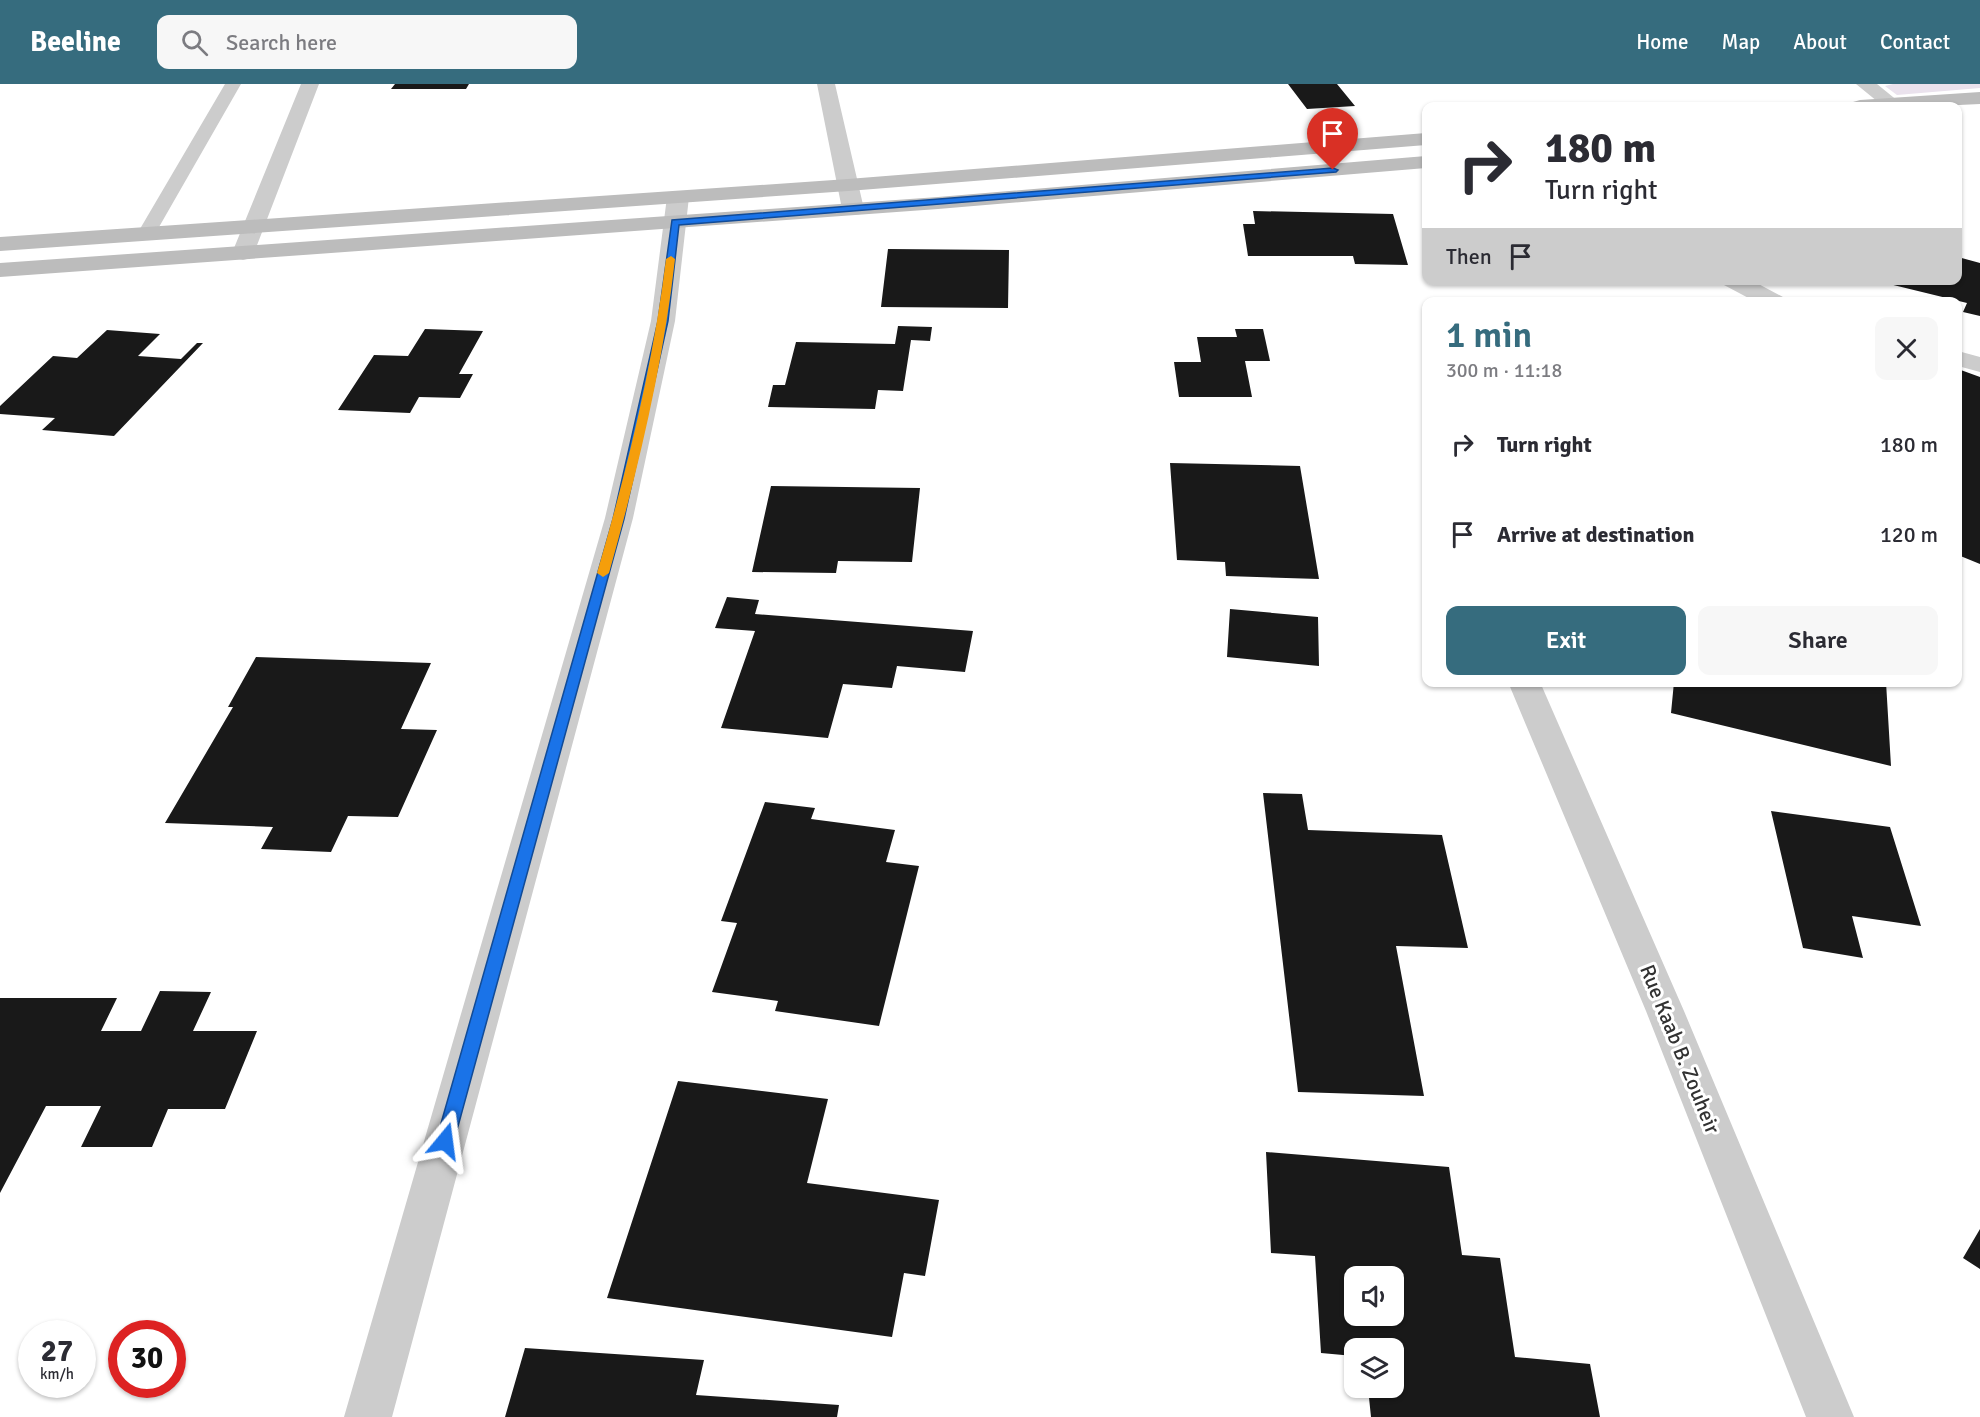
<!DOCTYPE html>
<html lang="en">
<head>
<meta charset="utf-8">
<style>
	:root { --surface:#fff; --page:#f7f7f7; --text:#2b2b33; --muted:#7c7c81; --accent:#366c7e }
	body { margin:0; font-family:Signika,sans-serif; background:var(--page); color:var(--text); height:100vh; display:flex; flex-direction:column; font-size:22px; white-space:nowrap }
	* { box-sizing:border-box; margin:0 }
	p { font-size:20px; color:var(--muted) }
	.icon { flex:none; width:33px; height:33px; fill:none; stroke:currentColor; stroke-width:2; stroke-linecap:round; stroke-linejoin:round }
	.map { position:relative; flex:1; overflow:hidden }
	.details { position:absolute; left:1422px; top:213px; width:540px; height:390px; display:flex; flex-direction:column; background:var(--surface); border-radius:12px; box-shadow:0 2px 4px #0004 }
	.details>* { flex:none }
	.hud { position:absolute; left:1422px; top:18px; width:540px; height:183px; border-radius:12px; box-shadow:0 2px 4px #0004; background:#fff; color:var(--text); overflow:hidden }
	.tools { position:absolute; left:1344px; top:1182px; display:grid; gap:12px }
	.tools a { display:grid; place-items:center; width:60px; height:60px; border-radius:12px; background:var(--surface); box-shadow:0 2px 4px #0004; font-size:30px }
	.speed { position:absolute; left:18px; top:1236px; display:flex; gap:12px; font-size:30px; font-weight:700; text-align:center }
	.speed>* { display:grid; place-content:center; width:78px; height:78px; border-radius:50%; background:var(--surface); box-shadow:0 2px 4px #0004; line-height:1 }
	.speed small { font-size:15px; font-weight:400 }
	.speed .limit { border:9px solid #d22; background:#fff; color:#111 }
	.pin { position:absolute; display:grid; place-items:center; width:51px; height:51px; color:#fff; margin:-62px -26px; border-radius:50% 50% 50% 0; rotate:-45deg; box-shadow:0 0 6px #0007 }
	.pin .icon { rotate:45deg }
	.me { position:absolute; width:66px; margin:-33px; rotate:16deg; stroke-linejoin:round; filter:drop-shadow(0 0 4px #0008) }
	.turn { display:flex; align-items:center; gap:21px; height:126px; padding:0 24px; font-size:27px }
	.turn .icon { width:78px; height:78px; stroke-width:2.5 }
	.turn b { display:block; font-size:42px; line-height:51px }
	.then { display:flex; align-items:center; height:57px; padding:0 24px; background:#0003; gap:12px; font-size:22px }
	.round { display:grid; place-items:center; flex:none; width:63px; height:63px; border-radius:12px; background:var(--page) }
	.headline { display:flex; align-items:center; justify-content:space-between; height:102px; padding:0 24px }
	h1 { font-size:36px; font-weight:600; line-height:45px; color:var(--accent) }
	.cta { display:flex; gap:12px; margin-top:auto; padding:12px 24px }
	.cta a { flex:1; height:69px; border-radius:12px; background:var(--accent); color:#fff; font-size:24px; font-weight:600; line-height:69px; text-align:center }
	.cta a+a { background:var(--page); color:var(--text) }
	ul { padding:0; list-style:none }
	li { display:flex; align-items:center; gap:18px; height:90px; padding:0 24px }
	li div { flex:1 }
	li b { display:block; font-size:22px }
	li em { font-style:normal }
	header { display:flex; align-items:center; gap:36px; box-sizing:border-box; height:84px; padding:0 30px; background:var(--accent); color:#fff }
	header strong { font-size:28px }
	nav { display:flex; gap:33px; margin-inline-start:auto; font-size:21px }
	.search { width:420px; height:54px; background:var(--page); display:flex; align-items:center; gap:15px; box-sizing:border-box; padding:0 21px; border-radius:12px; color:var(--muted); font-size:22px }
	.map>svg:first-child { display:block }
	.green { fill:#eae2ed }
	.building { fill:#191919; fill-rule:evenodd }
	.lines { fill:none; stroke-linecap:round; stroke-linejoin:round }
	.lane { fill:#ccc; fill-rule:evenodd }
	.street { fill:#ccc; fill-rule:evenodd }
	.secondary { fill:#bcbcbc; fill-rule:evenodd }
	.route { fill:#1a73e8; stroke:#114b97; stroke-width:1.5 }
	.slow { fill:#f59e0b }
	.labels { text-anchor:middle; stroke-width:6; stroke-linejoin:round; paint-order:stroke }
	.street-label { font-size:21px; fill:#323232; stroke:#fff }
</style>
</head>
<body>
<header>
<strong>Beeline</strong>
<div class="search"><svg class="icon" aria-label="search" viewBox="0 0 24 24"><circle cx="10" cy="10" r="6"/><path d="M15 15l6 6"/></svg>Search here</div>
<nav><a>Home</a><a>Map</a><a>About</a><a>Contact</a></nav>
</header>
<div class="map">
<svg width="1980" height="1333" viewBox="0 0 1980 1333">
	<rect width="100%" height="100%" fill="#fff"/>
	<path class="green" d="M1893,0H1980V4L1897,11L1885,2Z"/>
	<path class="building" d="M395,0H469L466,5H391Z
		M1288,0H1337L1355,22L1307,25Z
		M1253,127L1393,130L1408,181L1355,180L1353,172H1248L1243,140H1255Z
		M888,165L1009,166L1008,224L881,223Z
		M1958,173L1980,179V232L1963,228L1967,219L1877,197L1958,196Z
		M898,242L932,243L930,257L911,256L903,307L878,306L875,325L768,323L773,301H785L796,258L895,260Z
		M425,245L483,247L459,290H473L460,314L419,313L410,329L338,326L374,271L408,272Z
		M1235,245H1263L1270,277H1245L1252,313H1179L1174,278H1201L1197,253H1237Z
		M107,246L160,250L138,272L181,275L197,259H203L114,352L42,346L55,334L0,330V322L53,272L77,274Z
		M1958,285L1980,293V480L1958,471Z
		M1170,379L1300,382L1319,495L1226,492L1225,478L1177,476Z
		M771,402L920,404L912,478L838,477L836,489L752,488Z
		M727,513L759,516L755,530L973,547L965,588L897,582L892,604L843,600L828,654L721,644L755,547L715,544Z
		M1230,525L1318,533L1319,582L1227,573Z
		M256,573L431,579L401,645L437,646L398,733L348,732L331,768L261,765L273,743L165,739L233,623H228Z
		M1674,598H1886L1891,682L1671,629Z
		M1263,709L1302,710L1308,746L1442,751L1468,864L1396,862L1424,1012L1298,1008Z
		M765,718L815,724L811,735L895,746L886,778L919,782L879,942L775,927L778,917L712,908L737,839L721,837Z
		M1771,727L1890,743L1921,842L1852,832L1863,874L1803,864Z
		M160,907L211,908L193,947H257L225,1025H168L152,1063H81L101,1022H46L0,1109V914H117L101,947H141Z
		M678,997L828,1015L807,1099L939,1116L925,1192L904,1189L892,1253L607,1214Z
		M1266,1068L1449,1083L1462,1171L1500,1174L1515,1273L1590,1280L1600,1333H1371L1368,1304H1394V1264H1354V1272L1321,1269L1315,1172L1271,1169ZM1354,1192H1394V1232H1354Z
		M1980,1145V1185L1963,1174Z
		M525,1264L704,1276L696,1311L839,1321L837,1333H505Z"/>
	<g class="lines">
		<path class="lane" d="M225,0H241L155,150L153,154H139L137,150Z"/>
		<path class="street" d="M301,0H319L254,169L251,174L243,176L235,174L232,169Z
			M817,0H835L864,125L861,130L853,131L845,130L842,125Z
			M1856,0H1877L1904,22H1883Z
			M678,107L685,109L689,113L675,237L633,434L392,1333H344L605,434L651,237L667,113L671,109Z
			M1721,196H1751L1783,213L1786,218H1756L1724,201Z
			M1958,267L1980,273V288L1958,282Z
			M1508,598H1540L1684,927L1854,1333H1806L1646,927Z"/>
		<path class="secondary" d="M1980,8V20L1938,22H1850L1853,18L1860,16Z
			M1426,49V61L848,107L0,167V153L848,95Z
			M1426,72V84L938,125L0,193V179L938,113Z"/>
	</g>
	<path class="route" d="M1333,84L1338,86L1336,88L679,141L668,237L624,435L454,1057L451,1062L445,1064L439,1062L436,1057L613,435L658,237L672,136Z"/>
	<path class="slow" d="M671,172L675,175C663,281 638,386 609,489L603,493L597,489C627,386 653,281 666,175Z"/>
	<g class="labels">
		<g class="street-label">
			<text transform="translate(1680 965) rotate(68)" y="7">Rue Kaab B. Zouheir</text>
		</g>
	</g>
</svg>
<div class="tools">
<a><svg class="icon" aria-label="sound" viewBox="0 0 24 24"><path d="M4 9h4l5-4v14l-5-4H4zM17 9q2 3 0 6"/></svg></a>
<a><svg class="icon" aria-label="layers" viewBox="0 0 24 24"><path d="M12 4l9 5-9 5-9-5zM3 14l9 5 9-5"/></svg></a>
</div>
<div class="speed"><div>27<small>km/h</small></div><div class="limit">30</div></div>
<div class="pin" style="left:1333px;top:86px;background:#d93025"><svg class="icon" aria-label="arrive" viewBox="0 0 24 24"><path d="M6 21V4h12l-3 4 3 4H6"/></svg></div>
<svg class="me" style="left:445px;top:1057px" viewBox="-20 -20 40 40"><path d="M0-17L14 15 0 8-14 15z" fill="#1a73e8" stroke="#fff" stroke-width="4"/></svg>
<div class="hud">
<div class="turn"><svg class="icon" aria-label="right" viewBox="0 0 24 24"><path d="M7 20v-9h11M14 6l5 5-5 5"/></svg><div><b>180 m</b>Turn right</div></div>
<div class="then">Then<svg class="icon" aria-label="arrive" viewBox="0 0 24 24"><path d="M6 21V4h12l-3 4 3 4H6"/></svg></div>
</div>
<section class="details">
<div class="headline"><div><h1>1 min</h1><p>300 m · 11:18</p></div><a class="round"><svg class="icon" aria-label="close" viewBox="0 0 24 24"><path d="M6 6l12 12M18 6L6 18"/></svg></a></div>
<ul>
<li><svg class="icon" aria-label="right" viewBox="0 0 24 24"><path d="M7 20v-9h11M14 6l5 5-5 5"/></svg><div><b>Turn right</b></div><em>180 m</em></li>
<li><svg class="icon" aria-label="arrive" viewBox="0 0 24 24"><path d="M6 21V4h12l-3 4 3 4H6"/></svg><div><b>Arrive at destination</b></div><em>120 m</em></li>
</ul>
<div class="cta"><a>Exit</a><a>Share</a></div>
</section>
</div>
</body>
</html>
